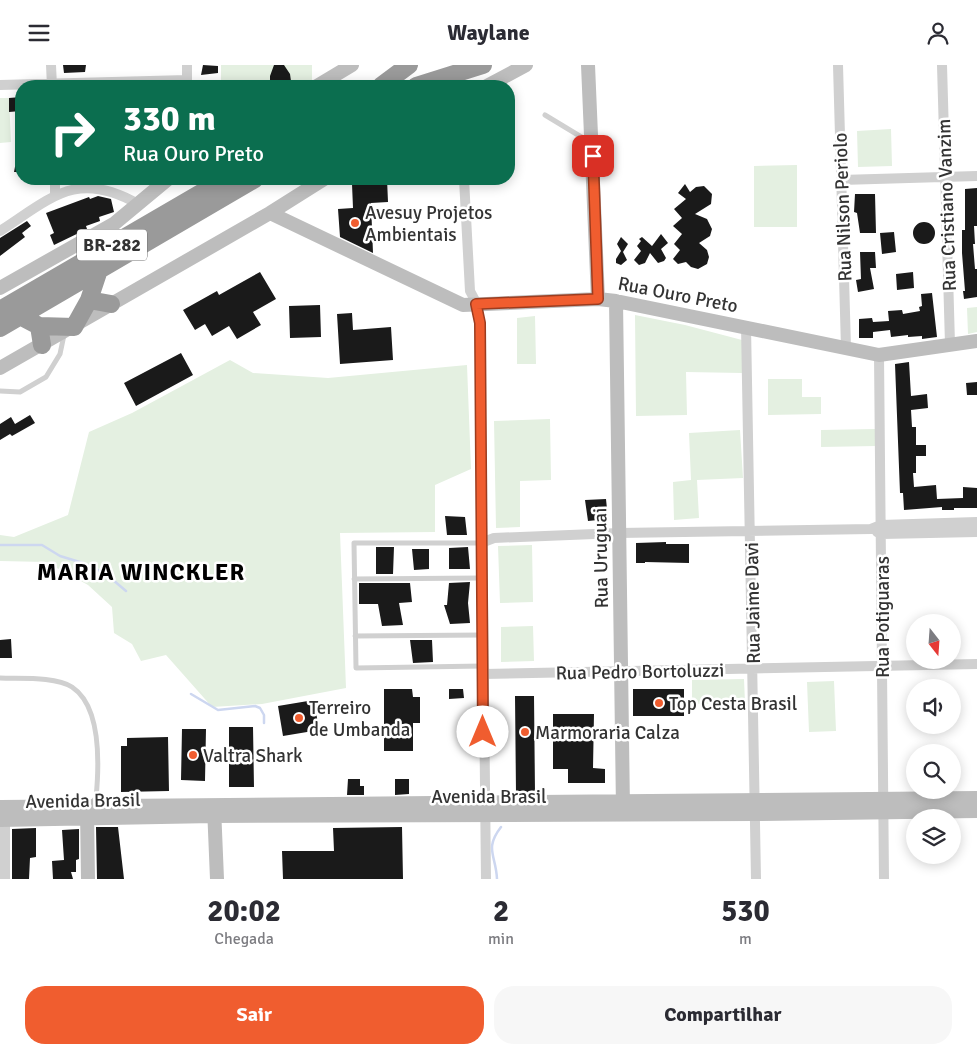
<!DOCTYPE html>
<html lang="pt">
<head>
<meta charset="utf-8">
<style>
	:root { --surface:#fff; --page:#f7f7f7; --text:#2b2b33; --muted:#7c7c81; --accent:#f05d2f }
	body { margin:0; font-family:Signika,sans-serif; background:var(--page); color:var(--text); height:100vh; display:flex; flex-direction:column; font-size:19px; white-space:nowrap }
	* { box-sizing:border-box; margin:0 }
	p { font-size:16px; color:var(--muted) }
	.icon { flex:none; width:28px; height:28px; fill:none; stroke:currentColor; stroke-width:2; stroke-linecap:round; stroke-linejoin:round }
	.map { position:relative; height:814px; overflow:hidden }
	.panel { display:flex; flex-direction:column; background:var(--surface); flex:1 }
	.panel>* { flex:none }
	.guide { position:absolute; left:15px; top:15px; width:500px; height:105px; border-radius:20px; box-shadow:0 2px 12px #0003; background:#0b6e4f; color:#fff; overflow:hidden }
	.needle { width:32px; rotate:163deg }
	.tools { position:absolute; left:906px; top:549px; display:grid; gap:10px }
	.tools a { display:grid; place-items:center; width:55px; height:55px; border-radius:50%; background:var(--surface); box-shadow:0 2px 12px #0003; font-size:25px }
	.pin { position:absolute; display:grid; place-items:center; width:42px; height:42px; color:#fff; margin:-21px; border-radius:10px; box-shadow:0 2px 8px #0006 }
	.me { position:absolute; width:55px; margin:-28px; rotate:0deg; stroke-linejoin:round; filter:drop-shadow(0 0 4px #0008) }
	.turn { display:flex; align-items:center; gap:18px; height:105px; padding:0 25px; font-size:22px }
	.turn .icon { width:65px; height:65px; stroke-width:2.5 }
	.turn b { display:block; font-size:35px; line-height:42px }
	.eta { display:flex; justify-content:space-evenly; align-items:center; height:85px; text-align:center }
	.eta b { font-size:30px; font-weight:700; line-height:35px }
	.button { display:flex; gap:10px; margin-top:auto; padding:10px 25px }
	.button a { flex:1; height:58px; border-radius:20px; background:var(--accent); color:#fff; font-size:20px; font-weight:700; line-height:58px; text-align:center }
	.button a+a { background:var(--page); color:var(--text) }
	header { display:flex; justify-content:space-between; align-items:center; height:65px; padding:0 25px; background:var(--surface); font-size:22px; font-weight:700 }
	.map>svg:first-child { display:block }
	.green { fill:#e4f0e1 }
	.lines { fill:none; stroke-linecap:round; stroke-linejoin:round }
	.stream { stroke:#cdd7f0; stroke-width:2.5 }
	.building { fill:#1a1a1a }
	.lane { stroke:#d0d0d0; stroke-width:5 }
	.street { stroke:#d0d0d0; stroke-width:10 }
	.secondary { stroke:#bdbdbd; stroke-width:14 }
	.highway { stroke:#9a9a9a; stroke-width:18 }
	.route-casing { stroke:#9c3c1f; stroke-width:12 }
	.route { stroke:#f05d2f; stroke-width:9 }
	.poi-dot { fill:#f05d2f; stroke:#fff; stroke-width:2 }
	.labels { text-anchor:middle; stroke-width:5; stroke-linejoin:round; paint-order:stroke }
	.shield { fill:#fff; stroke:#707070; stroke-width:1 }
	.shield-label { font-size:18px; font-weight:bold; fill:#333 }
	.street-label { font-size:19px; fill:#333; stroke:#fff }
	.poi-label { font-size:19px; fill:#333; stroke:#fff; text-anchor:start }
	.district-label { font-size:24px; font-weight:bold; letter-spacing:1px; fill:#000; stroke:#fff }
</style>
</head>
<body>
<header><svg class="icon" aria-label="menu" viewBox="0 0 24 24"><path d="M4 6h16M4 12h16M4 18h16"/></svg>Waylane<svg class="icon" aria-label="person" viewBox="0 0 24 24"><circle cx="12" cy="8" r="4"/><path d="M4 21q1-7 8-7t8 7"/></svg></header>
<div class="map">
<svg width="977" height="814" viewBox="0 0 977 814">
	<rect width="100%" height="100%" fill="#fff"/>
	<path class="green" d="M221,0H312V16L302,21H221Z
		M0,33H9L11,77L0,78Z
		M891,64L892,101L858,102L857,66Z
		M797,100V162H754V101Z
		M977,242V267L968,269L967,243Z
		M635,250L685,260L742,275V308L686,307L687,350L636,351Z
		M535,251L536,299H517V253Z
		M230,295L253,308L328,313L467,300L471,404L435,420V467L340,468L346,623L262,639L212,642L166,590L141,596L132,579L114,568L112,542L88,520L46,497L0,496V470L14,472L68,450L89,367L132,348Z
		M802,314V332H821V349L768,350V314Z
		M550,354L551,415L520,416V462L496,463L494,356Z
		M875,364L876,381L821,382V365Z
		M740,365L743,413L697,415L699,453L674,455L673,417L691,415L689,368Z
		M532,480L533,537L500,538L498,481Z
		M533,561L534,596L501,597V562Z
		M744,614L745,638L692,639V615Z
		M834,616L836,666L809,667L807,617Z"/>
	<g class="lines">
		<path class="stream" d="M0,480H42L60,491L83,498L106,509L126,526
			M191,629L218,645L255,641L260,643L264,650V658
			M497,814C496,790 484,784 501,762"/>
	</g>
	<path class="building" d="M63,0H86L85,7L64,8Z
		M203,0L218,1V8L201,10Z
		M274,0H284L290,9L291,16L289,21H272L270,19V11Z
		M21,32V46L9,47V33Z
		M18,86H21V107H14Z
		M369,114H387L388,137L371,138L373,188L340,172L338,144L353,143L352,119L369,118Z
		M685,119L690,127L696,122L704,121L712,129L711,139L695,149L707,154L712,164L710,171L699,178L707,185L709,192L707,199L698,204L691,202L686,197L678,199L673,194L680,185L674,179L682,169L673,161L682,153L674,144L686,134L678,128Z
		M977,123V161H974L975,179H973L975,204H977V232L964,234L963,226H965L962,188V165H965V124Z
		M855,129H875L876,168H860L857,148L854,147Z
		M98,131L111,134L114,147L99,152L100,156L86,161L87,164L54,180L50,170L54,168L46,148L89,132L90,134Z
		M27,156L31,161L22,168L25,172L0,191V173Z
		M913 168a11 11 0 1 1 22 0a11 11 0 1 1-22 0Z
		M894,167L896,187L882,189L880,168Z
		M661,169L668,178L661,184L666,193L664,196L658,198L650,188L645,198L639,200L634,195L641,186L637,181L641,176L639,174L642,172L652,181Z
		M621,172L628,179L623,187L627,195L621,200L616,198V194L621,186L617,179Z
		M860,187H875L876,203H870L874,224L858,227L856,215L861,214Z
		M260,207L276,234L253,247L261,260L237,274L229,261L212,271L205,259L195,265L183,245L217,226L219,230Z
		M913,207L914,223L897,225L896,209Z
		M932,228L937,272L922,274V271L908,272V270L891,272L890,265L873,267V273H859V254L872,253L873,257L889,256L888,246L902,245L903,249L920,246L919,242L922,241L921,229Z
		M320,240L321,272L290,273L289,241Z
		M352,248L353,265L391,262L393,295L340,299L337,249Z
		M181,288L193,310L136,341L124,318Z
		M909,297L911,331L927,329L928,343L911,345L912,362H916V380H926V391H916V408H913L914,422L936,420L937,434L963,433V422L977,423V443H954V445H942V442L904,445L903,428H900L895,299Z
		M977,317V330H967L966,318Z
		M30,350L35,358L12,371L10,369L0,375V359L11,352L15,359Z
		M606,434L608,454L588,456L585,435Z
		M445,451L465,452L467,470H447Z
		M666,477V479H689V498L645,497V498H636V478Z
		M376,482H394L393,509H376Z
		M468,482L470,504H449V483Z
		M412,484H429V504L414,505Z
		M470,517L468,538L470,558L450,559L444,540H447L449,518Z
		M359,518H410L412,537L399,538L403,560L382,561L378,539H359Z
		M11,574L12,593H0V575Z
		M410,575H432L433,597L413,598Z
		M384,624H412L413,632H420V658H413V686H384Z
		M449,624H463L464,633L449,634Z
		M633,624H684V651H633Z
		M515,631H534L535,728H516Z
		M314,635L319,665L283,671L278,641Z
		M553,649H594L593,703L605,704V718H568V704H553Z
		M229,662H253L254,722H229Z
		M182,664H206L205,716L181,715Z
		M168,672L169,726L121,727V681H127V673Z
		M348,714H360V721H364V730H347Z
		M395,714H409V729L395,730Z
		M96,762H118L124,814H97Z
		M402,762L403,814H283L282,786H334L333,763Z
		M36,763V792L30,793L29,814H12V764Z
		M79,764V794L76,795V807H71L73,814H53L52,796L64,795L62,765Z"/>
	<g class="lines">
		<path class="lane" d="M545,50L583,73H589
			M0,326L20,327L46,312L60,289L64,270
			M481,478H354L356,603L483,601
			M354,514L482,513
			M355,571L483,570
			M0,613C19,614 55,611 72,622C102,642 99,702 96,733L90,739"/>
		<path class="street" d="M51,0L52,21
			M187,0V21
			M838,0L846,283
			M942,0L950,279
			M0,20L187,15
			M55,114V131
			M464,114L470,226L477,239L480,258L486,814
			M841,115L977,111
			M0,166C51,133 77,104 138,139
			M746,261L756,814
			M879,290L884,814
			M877,467L882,469L977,467
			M481,478L494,473L619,468L871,464L881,460L977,457
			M483,609L977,599
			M5,755V814"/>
		<path class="secondary" d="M588,0L598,234
			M317,21L352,0
			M487,21L526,0
			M270,148L463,240L598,234L616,236L879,290L977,276
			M0,223L115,158L168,114
			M616,236L623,744
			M0,303L270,148L324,114
			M0,742L977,733
			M214,742L217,814
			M87,745L88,814
			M0,755L214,751L755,749L977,746"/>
		<path class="highway" d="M381,21L409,0
			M416,21L483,0
			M89,235L111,239
			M0,245L225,114
			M20,251L39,261L74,262L89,235L99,205
			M39,261L42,280
			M0,263L255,114"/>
	</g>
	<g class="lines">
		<defs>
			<path id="route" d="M483,667L480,258L476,239L598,234L593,91"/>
		</defs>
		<use href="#route" class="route-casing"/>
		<use href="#route" class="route"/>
	</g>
	<g class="poi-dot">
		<circle cx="355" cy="158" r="5"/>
		<circle cx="659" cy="638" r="5"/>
		<circle cx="299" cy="653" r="5"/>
		<circle cx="525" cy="667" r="5"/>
		<circle cx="193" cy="690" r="5"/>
	</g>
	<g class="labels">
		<rect class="shield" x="77" y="164.5" width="70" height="31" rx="4"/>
		<g class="shield-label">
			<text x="112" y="186">BR-282</text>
		</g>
		<g class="street-label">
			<text transform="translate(946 140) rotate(-92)" y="7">Rua Cristiano Vanzim</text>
			<text transform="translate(842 142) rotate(-92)" y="7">Rua Nilson Periolo</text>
			<text transform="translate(678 229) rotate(11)" y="7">Rua Ouro Preto</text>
			<text transform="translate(600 493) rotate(-91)" y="7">Rua Uruguai</text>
			<text transform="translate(752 538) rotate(-91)" y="7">Rua Jaime Davi</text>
			<text transform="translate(882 552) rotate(-90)" y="7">Rua Potiguaras</text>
			<text transform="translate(640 606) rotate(-1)" y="7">Rua Pedro Bortoluzzi</text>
			<text x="489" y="738">Avenida Brasil</text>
			<text transform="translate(83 735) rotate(-1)" y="7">Avenida Brasil</text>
		</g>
		<g class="poi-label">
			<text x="365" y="154">Avesuy Projetos<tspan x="365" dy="22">Ambientais</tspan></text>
			<text x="669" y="645">Top Cesta Brasil</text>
			<text x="309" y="649">Terreiro<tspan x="309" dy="22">de Umbanda</tspan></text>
			<text x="535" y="674">Marmoraria Calza</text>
			<text x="203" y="697">Valtra Shark</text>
		</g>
		<g class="district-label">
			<text x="141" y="515">MARIA WINCKLER</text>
		</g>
	</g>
</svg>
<div class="tools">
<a><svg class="needle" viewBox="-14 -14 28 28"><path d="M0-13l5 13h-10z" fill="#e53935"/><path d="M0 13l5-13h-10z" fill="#7c7c81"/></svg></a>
<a><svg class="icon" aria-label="sound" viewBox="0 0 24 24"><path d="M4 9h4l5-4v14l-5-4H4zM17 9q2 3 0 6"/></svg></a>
<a><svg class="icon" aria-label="search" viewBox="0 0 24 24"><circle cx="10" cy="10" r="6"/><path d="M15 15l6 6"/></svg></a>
<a><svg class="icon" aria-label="layers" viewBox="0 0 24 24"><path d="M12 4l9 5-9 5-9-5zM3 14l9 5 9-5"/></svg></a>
</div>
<div class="pin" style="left:593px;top:91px;background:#d93025"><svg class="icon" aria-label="arrive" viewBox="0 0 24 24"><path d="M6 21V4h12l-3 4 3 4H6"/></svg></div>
<svg class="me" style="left:483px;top:667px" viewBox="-20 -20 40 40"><circle r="19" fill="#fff"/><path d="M0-13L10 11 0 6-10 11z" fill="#f05d2f"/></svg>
<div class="guide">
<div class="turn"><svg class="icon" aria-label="right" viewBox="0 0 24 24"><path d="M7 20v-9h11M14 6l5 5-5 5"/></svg><div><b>330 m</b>Rua Ouro Preto</div></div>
</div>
</div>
<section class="panel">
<div class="eta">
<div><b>20:02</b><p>Chegada</p></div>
<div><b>2</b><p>min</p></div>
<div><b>530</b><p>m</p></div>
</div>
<div class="button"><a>Sair</a><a>Compartilhar</a></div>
</section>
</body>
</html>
